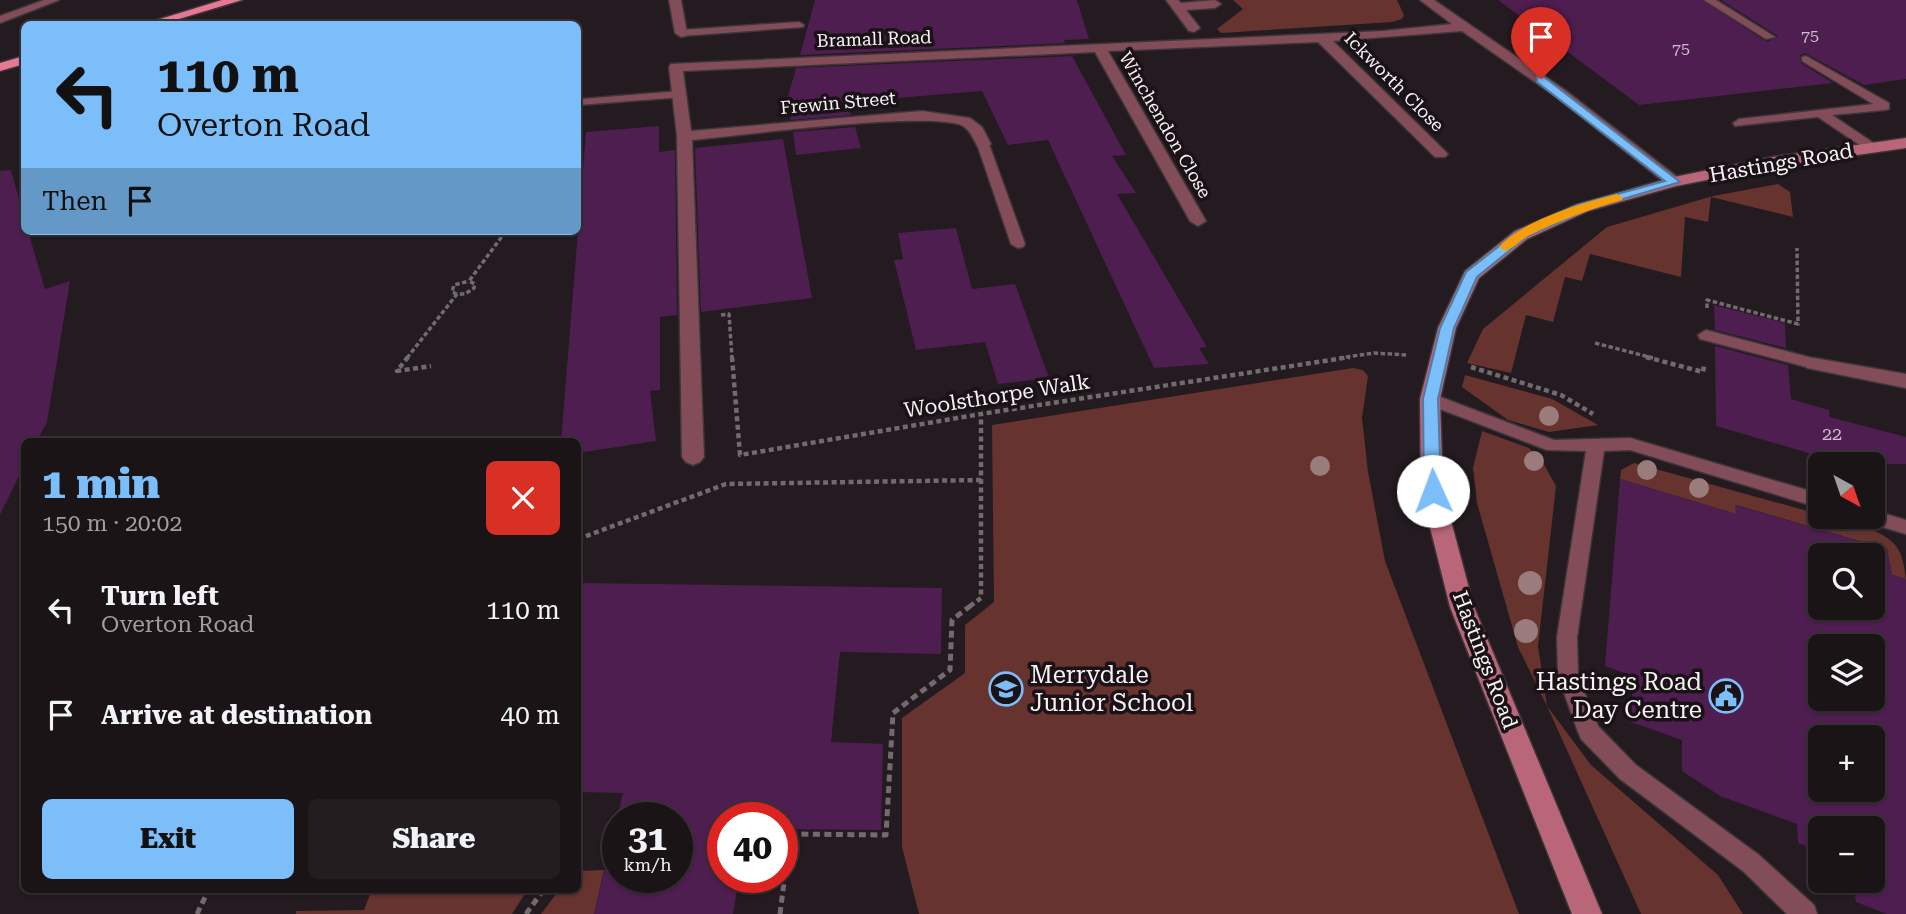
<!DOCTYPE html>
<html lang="en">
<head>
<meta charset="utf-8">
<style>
	:root { --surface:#1a1417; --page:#231d20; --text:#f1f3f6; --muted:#9f9ea1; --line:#383336; --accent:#7cbef9 }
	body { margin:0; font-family:"Roboto Serif",serif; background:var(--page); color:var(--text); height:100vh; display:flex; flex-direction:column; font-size:26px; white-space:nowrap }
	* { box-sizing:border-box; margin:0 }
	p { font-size:23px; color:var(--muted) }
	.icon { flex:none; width:38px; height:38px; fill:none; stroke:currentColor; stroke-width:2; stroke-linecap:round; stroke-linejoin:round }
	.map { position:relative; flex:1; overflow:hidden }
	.sheet { position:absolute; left:21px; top:438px; width:560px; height:455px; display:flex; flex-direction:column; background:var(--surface); border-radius:10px; box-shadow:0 2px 5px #0004,0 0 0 2px var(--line) }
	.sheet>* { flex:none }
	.banner { position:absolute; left:21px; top:21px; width:560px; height:214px; border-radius:10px; box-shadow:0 2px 5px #0004,0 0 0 2px var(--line); background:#7cbef9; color:#111; overflow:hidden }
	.needle { width:46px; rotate:140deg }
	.tools { position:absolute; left:1808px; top:452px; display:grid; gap:14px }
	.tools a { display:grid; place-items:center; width:77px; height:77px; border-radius:10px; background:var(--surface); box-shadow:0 2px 5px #0004,0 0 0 2px var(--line); font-size:35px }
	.speed { position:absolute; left:602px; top:802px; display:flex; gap:14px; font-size:35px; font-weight:700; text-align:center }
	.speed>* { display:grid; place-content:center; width:91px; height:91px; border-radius:50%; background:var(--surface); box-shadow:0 2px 5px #0004,0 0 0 2px var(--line); line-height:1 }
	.speed small { font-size:18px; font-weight:400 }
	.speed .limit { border:10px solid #d22; background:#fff; color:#111 }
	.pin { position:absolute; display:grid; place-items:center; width:60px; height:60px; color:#fff; margin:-72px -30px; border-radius:50% 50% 50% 0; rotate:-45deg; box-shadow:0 0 7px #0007 }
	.pin .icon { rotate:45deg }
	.me { position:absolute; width:77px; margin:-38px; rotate:358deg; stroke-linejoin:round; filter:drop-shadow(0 0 5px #0008) }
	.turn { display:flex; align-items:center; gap:24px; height:147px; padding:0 21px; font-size:32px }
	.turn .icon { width:91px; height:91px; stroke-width:2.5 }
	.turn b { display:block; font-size:49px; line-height:60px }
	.then { display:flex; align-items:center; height:66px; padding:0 21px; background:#0003; gap:14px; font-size:26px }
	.round { display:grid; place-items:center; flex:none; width:74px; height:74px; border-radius:10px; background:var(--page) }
	.headline { display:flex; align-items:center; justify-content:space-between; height:119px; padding:0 21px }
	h1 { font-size:42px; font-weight:800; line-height:52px; color:var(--accent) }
	.cta { display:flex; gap:14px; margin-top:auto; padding:14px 21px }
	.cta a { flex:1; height:80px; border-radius:10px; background:var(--accent); color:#111; font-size:28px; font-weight:800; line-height:80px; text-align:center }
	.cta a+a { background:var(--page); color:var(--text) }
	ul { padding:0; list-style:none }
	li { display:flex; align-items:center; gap:21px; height:105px; padding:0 21px }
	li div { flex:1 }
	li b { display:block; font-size:26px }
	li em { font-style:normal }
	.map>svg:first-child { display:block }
	.green { fill:#67332f }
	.building { fill:#4e1e50; fill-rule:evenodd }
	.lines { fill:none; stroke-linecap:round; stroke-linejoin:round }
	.lane-casing { stroke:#3d3539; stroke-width:3 }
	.street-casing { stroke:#3d3539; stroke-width:3 }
	.secondary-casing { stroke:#3d3539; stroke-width:3 }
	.primary-casing { stroke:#3d3539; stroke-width:3 }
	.path-far2 { stroke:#726b6e; stroke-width:3.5; stroke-dasharray:4.5 2.5; stroke-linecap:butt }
	.path-far1 { stroke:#726b6e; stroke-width:4.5; stroke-dasharray:5 3.5; stroke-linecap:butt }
	.path { stroke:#726b6e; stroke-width:5; stroke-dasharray:7 4.5; stroke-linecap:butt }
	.lane { fill:#824d58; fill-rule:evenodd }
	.street { fill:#824d58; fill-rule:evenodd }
	.secondary { fill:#ba6679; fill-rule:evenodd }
	.primary { fill:#e67893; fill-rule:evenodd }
	.tree { fill:#997c7b }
	.route { fill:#7cbef9; stroke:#517ca2; stroke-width:2 }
	.slow { fill:#f59e0b }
	.labels { text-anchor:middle; stroke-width:7; stroke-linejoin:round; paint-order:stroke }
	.far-number-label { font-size:16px; fill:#cebdcc }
	.far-street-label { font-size:18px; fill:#f8f2f5; stroke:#1a1216 }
	.number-label { font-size:18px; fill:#cebdcc }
	.street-label { font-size:21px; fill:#f8f2f5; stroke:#1a1216 }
	.near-poi-label { font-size:24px; fill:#f8f2f5; stroke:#1a1216; text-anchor:start }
</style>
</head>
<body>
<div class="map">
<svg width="1906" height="914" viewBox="0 0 1906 914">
	<rect width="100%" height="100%" fill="#231b1f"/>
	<path class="green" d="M1233,0H1397L1404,15L1402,19L1392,22L1221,33L1217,29L1243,9Z
		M1778,184L1790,192L1793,217L1711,197L1708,222L1685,217L1681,277L1590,254L1582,281L1565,277L1553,322L1526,315L1511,373L1467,363L1483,329L1607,227L1713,196Z
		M1353,368L1363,370L1368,376L1362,418L1368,472L1385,561L1519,914H919L902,847V718L965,673V625L994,602L992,425Z
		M1465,375L1552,399L1598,425L1549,432L1508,420L1462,387Z
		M1482,431L1529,448L1542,461L1556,486L1538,646L1547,706L1591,765L1718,875L1743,914H1641L1547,706L1518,647L1477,503L1473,468Z
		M1634,463L1869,528C1898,542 1902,548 1906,579L1892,575L1887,549L1736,505V514L1620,479L1621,470Z
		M604,870L594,914H541L560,889H578V871Z
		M372,889H528L512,914H296V911L364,910Z"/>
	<path class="building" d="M815,0H1077L1089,39L1064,40L1065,43L800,55Z
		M1498,0H1702L1767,42L1778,36L1721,0H1906V79L1864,85L1805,53L1800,55L1801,63L1833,83L1639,105Z
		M1072,56L1126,155L1112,156L1136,193L1117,194L1207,347L1199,348L1209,364L1154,368L1048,140L1008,145L982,91L848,102L851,115L791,120L787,100L796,68Z
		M659,126V152L675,150L677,315L660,317V390L650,391L656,441L578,453V441H561L586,132Z
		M855,127L861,148L796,155L793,132Z
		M783,139L812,298L701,312L695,148Z
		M11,170L24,218V231H28L45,289L70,281L47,422L37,441H24V466L0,515V171Z
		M956,228L972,289L1015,284L1049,378L998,384L985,342L916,350L894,260L903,259L898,233Z
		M1714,305L1785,323L1786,348L1715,330Z
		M1715,346L1788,365L1791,399L1829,410L1830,417L1906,437V464H1846L1716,426Z
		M1620,479L1736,514L1735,505L1887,549L1892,575L1906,579V914H1887L1856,902L1853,880H1872V828H1820V851L1798,843L1797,824L1720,796L1682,771V740L1631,722L1633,676L1605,666ZM1820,555H1872V607H1820ZM1820,646H1872V698H1820ZM1820,737H1872V789H1820Z
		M578,583L942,588L941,654L840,652L831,742L883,744L881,830L782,829V817H723V877H739L733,914H594L623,793L578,792ZM618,817H677V877H618Z"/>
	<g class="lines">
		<defs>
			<path id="lane" d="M44,0H59L0,23V16Z
				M1704,0H1716L1775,37L1766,39Z
				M799,22L804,25L803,27L681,36L676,33L681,30Z
				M1806,56L1889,103V109L1885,110L1832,115L1875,144V150H1867L1818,117L1735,126L1733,123L1739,119L1873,104L1802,61V57Z
				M679,91L683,93V97L578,105V100L582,99Z
				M983,140L989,144L1025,244L1023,247L1018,248L1011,244L977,144Z
				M1706,330L1820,360L1822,364L1814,369L1700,339L1698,335Z
				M1430,393L1554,440L1630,438L1820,494V508L1630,450L1604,451L1577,637L1578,676L1598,726L1636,765L1759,855L1814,905L1817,914H1787L1743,871L1620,779L1581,739L1578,732L1558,676L1557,637L1586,451L1547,450L1424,403L1422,399Z
				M1872,510L1906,520V534L1862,521L1860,516H1872Z"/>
			<path id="street" d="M669,0H681L687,33L686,36L681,37L675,33Z
				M1166,0H1178L1181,3L1215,0L1221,4L1215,8L1186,10L1200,28L1194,32L1189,31Z
				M1420,0H1434L1565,90L1680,179L1682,182L1680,185H1668L1555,96L1462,31L1333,41L1445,151L1448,154L1445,157H1435L1318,42L1108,51L1206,221L1198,226L1190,221L1095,52L683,71L691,131L922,111L970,118L982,127L991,144L983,149L978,147C973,139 971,131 963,126C932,110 737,136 692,140L704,457L700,462L693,465L686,462L682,457L677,136L669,67L671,64L1383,31L1452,24Z
				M1814,358L1906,374V388L1807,368L1804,364L1807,360Z"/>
			<path id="secondary" d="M1906,138V148L1773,167L1676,186L1588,211L1527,239L1479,278L1456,328L1440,399L1443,491L1474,607L1602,914H1572L1450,607L1421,491L1420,399L1438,328L1465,271L1515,231L1576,205L1674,177L1773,157Z"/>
			<path id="primary" d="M222,0H242L162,24H144Z
				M24,56V64L0,71V63Z"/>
		</defs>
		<use href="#lane" class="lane-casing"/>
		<use href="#street" class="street-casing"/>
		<use href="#secondary" class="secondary-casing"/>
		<use href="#primary" class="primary-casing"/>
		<path class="path-far2" d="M457,294L452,292L454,285L469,281
			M1707,308V300L1798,324L1797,248
			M721,315L729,314L732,358
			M1595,343L1653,358
			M407,358L457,294H465L474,288L475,284L469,281L506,231
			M1339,358L1374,353L1407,355"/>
		<path class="path-far1" d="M408,357L397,371L431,366
			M732,357L740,455L981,414L1350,357
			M1646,357L1703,372L1704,366
			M1471,367L1561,395L1593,414
			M578,539L726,484L981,480
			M970,606L981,598V414"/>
		<path class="path" d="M197,914L209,889
			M526,914L544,889
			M780,914L790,834L886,835L893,713L950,670L952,620L973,604"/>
		<use href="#lane" class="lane"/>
		<use href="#street" class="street"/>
		<use href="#secondary" class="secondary"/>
		<use href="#primary" class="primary"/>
	</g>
	<g class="tree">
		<circle cx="1549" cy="416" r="10"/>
		<circle cx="1534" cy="461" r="10"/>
		<circle cx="1320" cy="466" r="10"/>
		<circle cx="1647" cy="470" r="10"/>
		<circle cx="1699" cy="488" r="10"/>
		<circle cx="1530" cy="583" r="12"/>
		<circle cx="1526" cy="631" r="12"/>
	</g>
	<path class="route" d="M1537,77H1544L1680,182L1586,210L1526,237L1477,277L1454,328L1438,399L1441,491L1433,497L1424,491L1423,399L1440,328L1466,272L1517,232L1577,205L1665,181L1537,82Z"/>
	<path class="slow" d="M1617,194L1623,198L1622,200C1590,209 1558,221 1528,236C1520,241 1514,248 1505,251L1499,247C1523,220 1582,203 1617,194Z"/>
	<defs>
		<symbol id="school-ring" viewBox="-11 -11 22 22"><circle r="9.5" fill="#1a1216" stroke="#7cbef9" stroke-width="1.5"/><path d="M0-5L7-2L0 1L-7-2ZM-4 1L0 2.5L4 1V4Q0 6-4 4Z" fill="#7cbef9"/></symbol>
		<symbol id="civic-ring" viewBox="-11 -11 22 22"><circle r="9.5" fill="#1a1216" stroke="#7cbef9" stroke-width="1.5"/><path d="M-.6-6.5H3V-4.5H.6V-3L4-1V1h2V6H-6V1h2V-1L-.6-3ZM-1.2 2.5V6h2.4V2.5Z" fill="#7cbef9"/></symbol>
	</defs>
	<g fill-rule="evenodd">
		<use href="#school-ring" x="987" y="670" width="38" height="38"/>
		<use href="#civic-ring" x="1707" y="677" width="38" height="38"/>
	</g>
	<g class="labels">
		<g class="far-number-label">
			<text x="1810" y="41">75</text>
			<text x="1681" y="54">75</text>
		</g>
		<g class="far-street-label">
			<text transform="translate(874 39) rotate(-2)" y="6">Bramall Road</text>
			<text transform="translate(1394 82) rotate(45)" y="6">Ickworth Close</text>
			<text transform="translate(838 103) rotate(-5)" y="6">Frewin Street</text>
			<text transform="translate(1165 125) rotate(60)" y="6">Winchendon Close</text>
		</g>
		<g class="number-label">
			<text x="1832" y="440">22</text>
		</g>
		<g class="street-label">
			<text transform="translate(1781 163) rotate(-10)" y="7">Hastings Road</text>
			<text transform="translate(997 396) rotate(-9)" y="7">Woolsthorpe Walk</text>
			<text transform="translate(1485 660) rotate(69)" y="7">Hastings Road</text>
		</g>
		<g class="near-poi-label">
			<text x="1030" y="683">Merrydale<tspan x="1030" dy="28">Junior School</tspan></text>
			<text x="1702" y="690" text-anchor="end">Hastings Road<tspan x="1702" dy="28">Day Centre</tspan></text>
		</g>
	</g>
</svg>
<div class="tools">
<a><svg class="needle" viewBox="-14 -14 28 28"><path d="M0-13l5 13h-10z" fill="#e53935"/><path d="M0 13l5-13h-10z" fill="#9f9ea1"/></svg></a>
<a><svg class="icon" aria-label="search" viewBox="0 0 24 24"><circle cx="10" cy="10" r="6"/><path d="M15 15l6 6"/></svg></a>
<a><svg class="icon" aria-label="layers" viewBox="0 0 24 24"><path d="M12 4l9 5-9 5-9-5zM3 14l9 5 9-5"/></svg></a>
<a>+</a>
<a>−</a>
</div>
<div class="speed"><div>31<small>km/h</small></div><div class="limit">40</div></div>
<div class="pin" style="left:1541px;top:79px;background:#d93025"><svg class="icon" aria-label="arrive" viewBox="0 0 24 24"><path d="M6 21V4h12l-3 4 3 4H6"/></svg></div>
<svg class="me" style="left:1433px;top:491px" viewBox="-20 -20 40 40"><circle r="19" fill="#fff"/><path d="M0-13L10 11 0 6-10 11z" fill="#7cbef9"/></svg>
<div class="banner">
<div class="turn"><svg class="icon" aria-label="left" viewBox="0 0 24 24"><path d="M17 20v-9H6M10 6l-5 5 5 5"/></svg><div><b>110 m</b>Overton Road</div></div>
<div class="then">Then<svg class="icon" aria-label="arrive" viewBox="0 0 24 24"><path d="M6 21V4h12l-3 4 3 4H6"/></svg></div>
</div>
<section class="sheet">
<div class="headline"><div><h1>1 min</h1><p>150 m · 20:02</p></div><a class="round" style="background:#d93025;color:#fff"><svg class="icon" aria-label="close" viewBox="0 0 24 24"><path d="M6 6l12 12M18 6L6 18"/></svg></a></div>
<ul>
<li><svg class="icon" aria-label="left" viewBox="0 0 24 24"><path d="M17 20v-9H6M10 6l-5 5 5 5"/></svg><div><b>Turn left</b><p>Overton Road</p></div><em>110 m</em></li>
<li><svg class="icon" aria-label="arrive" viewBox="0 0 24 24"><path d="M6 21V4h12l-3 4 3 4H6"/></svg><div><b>Arrive at destination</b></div><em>40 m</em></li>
</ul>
<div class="cta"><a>Exit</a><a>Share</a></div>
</section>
</div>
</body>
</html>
